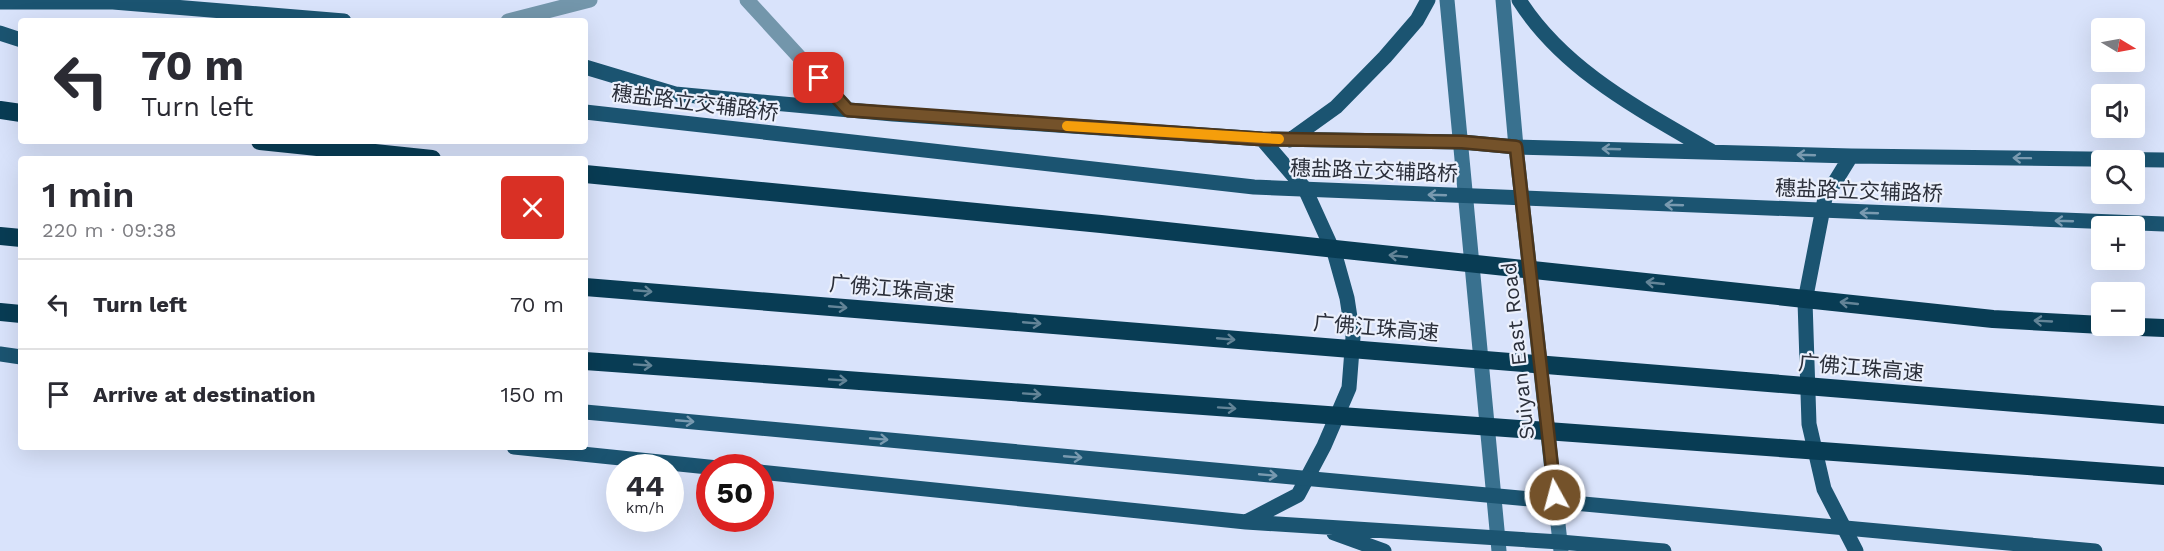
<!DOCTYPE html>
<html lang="en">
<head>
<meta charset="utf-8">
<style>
	:root { --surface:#fff; --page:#f7f7f7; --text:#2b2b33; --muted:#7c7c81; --line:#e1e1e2 }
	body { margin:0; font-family:"Work Sans","Noto Sans SC",sans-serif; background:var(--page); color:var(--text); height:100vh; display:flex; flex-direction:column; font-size:22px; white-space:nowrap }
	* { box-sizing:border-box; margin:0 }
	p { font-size:20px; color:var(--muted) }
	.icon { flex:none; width:33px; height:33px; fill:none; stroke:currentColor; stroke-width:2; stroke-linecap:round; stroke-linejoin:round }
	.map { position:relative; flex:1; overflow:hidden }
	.sheet { position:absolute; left:18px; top:156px; width:570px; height:294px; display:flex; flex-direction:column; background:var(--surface); border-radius:6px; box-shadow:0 6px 24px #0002 }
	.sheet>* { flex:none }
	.guide { position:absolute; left:18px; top:18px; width:570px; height:126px; border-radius:6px; box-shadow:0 6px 24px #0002; background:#fff; color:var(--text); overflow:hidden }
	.needle { width:39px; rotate:100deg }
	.fabs { position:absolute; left:2091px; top:18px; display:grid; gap:12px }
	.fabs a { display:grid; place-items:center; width:54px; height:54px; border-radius:6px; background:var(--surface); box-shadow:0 6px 24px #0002; font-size:30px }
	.speed { position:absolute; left:606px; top:454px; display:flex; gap:12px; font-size:30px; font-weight:700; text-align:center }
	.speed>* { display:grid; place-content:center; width:78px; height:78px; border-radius:50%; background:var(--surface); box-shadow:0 6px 24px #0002; line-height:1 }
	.speed small { font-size:15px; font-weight:400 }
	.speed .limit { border:9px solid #d22; background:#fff; color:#111 }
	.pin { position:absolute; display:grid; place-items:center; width:51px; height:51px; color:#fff; margin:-26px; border-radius:12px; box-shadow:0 3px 9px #0006 }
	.me { position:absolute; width:66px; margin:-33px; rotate:353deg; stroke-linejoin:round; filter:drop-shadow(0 0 4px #0008) }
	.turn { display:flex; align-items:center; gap:21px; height:126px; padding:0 24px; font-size:27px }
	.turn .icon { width:78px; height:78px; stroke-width:2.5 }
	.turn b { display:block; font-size:42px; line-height:51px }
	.round { display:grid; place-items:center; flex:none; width:63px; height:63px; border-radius:6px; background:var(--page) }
	.overview { display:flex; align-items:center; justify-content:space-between; height:102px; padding:0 24px }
	h1 { font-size:36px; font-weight:600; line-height:45px }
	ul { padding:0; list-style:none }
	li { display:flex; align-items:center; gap:18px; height:90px; padding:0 24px; border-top:2px solid var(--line) }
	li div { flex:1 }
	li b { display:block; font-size:22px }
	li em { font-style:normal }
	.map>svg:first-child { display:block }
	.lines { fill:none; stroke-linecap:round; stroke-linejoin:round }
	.minor { stroke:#7396ab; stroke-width:15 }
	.secondary { stroke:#39718f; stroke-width:15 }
	.primary { stroke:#1b5471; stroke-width:15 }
	.motorway { stroke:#083c54; stroke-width:18 }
	.primary-bridge { stroke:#1b5471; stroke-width:15 }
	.motorway-bridge { stroke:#083c54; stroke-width:18 }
	.oneway { stroke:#799ab0 }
	.oneway2 { stroke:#638497 }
	.route-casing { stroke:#4b351b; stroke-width:15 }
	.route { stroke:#74522a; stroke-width:10 }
	.slow { stroke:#f59e0b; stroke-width:10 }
	.labels { text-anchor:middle; stroke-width:4.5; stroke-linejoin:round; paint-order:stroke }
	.street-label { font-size:21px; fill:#2b2f3a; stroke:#ebf0fc }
</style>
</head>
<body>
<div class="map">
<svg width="2164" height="551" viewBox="0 0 2164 551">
	<rect width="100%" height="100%" fill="#d9e3fb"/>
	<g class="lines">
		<path class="minor" d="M747,0L848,110
			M508,21L590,0"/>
		<path class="secondary" d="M1447,0L1499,551
			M1503,0L1516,147L1561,551"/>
		<path class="primary" d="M1519,0C1564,71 1641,110 1711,151
			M0,2H113L344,21
			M0,33L21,40
			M585,67L675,94L893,114L1262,139L1462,142L1516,147L1851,156L2164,160
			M1290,140L1336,107L1385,57L1417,20L1428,0
			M1851,156L1825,198L1805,301L1809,424L1824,489L1856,551
			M0,354L21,357
			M514,447L718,468
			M760,472L1246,522L1560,542L1664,551
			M1246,522L1298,495L1324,446L1349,388L1353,337L1347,298L1335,255L1305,189L1262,139
			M1334,533L1384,551"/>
		<path class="motorway" d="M0,110L21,113
			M260,141L432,159
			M0,236L21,238
			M0,312L21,314
			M2115,326L2164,328"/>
		<path class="primary-bridge" d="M585,112L1254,187L2164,224
			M585,412L2095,551"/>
		<path class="motorway-bridge" d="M585,174L1101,224L1993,319L2102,325
			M585,287L2164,415
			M585,361L2164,476"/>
	</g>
	<defs><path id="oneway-shaft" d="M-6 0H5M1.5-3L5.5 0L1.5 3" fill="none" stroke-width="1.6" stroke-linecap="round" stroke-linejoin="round" transform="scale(1.5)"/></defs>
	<g class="oneway">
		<use href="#oneway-shaft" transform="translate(1611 149) rotate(-178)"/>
		<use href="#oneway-shaft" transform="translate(1806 155) rotate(-178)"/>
		<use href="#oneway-shaft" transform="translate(2022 158) rotate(-179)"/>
		<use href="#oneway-shaft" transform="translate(1437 195) rotate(-178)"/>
		<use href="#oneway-shaft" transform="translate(1674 205) rotate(-178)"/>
		<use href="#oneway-shaft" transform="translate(1869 213) rotate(-178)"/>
		<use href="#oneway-shaft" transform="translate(2064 221) rotate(-178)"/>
		<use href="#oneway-shaft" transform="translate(685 421) rotate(5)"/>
		<use href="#oneway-shaft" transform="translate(879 439) rotate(5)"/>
		<use href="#oneway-shaft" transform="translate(1073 457) rotate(5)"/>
		<use href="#oneway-shaft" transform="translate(1268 475) rotate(5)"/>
	</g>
	<g class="oneway2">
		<use href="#oneway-shaft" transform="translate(1398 256) rotate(-174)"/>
		<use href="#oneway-shaft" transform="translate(1655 283) rotate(-174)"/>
		<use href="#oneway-shaft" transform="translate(643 291) rotate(5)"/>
		<use href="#oneway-shaft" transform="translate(1849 303) rotate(-174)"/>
		<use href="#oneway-shaft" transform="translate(838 307) rotate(5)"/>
		<use href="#oneway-shaft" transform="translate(2043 321) rotate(-177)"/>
		<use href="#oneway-shaft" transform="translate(1032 323) rotate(5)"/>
		<use href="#oneway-shaft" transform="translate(1226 339) rotate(5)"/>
		<use href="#oneway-shaft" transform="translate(643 365) rotate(4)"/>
		<use href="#oneway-shaft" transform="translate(838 380) rotate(4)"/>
		<use href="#oneway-shaft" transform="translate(1032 394) rotate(4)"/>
		<use href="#oneway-shaft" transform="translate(1227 408) rotate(4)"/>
	</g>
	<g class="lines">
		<defs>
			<path id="route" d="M819,78L848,110L1262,139L1462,142L1516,147L1555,495"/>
		</defs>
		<use href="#route" class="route-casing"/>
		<use href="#route" class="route"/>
		<path class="slow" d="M1067,126L1279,139"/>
	</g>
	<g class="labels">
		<g class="street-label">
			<text transform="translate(695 103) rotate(7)" y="7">穗盐路立交辅路桥</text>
			<text transform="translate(1374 171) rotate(2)" y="7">穗盐路立交辅路桥</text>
			<text transform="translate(1859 191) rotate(2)" y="7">穗盐路立交辅路桥</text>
			<text transform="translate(892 289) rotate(5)" y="7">广佛江珠高速</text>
			<text transform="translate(1376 328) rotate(5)" y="7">广佛江珠高速</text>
			<text transform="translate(1518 351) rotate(-96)" y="7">Suiyan East Road</text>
			<text transform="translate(1861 368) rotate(5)" y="7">广佛江珠高速</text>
		</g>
	</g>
</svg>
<div class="fabs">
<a><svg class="needle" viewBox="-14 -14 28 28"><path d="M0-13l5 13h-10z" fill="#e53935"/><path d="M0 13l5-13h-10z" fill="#7c7c81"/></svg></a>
<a><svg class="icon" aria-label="sound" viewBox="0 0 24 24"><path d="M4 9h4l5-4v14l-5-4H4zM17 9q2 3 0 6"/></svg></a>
<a><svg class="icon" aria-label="search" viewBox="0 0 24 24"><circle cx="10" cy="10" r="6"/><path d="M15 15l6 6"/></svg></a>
<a>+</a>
<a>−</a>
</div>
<div class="speed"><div>44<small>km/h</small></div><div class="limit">50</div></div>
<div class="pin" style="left:819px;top:78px;background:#d93025"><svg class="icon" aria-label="arrive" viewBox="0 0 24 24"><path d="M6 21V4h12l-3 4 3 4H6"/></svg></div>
<svg class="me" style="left:1555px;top:495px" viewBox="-20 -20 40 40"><circle r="17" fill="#74522a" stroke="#fff" stroke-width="3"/><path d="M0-11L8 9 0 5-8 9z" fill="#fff"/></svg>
<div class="guide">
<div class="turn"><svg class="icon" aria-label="left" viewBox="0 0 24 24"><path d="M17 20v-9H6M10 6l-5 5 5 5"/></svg><div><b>70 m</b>Turn left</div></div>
</div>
<section class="sheet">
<div class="overview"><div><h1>1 min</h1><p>220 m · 09:38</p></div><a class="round" style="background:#d93025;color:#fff"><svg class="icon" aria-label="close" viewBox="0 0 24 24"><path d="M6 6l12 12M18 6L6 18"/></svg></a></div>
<ul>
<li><svg class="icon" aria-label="left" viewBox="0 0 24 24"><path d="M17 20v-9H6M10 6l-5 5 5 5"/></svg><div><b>Turn left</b></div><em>70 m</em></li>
<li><svg class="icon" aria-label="arrive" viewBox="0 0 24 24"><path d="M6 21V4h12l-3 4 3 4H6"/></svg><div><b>Arrive at destination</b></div><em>150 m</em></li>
</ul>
</section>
</div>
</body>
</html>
